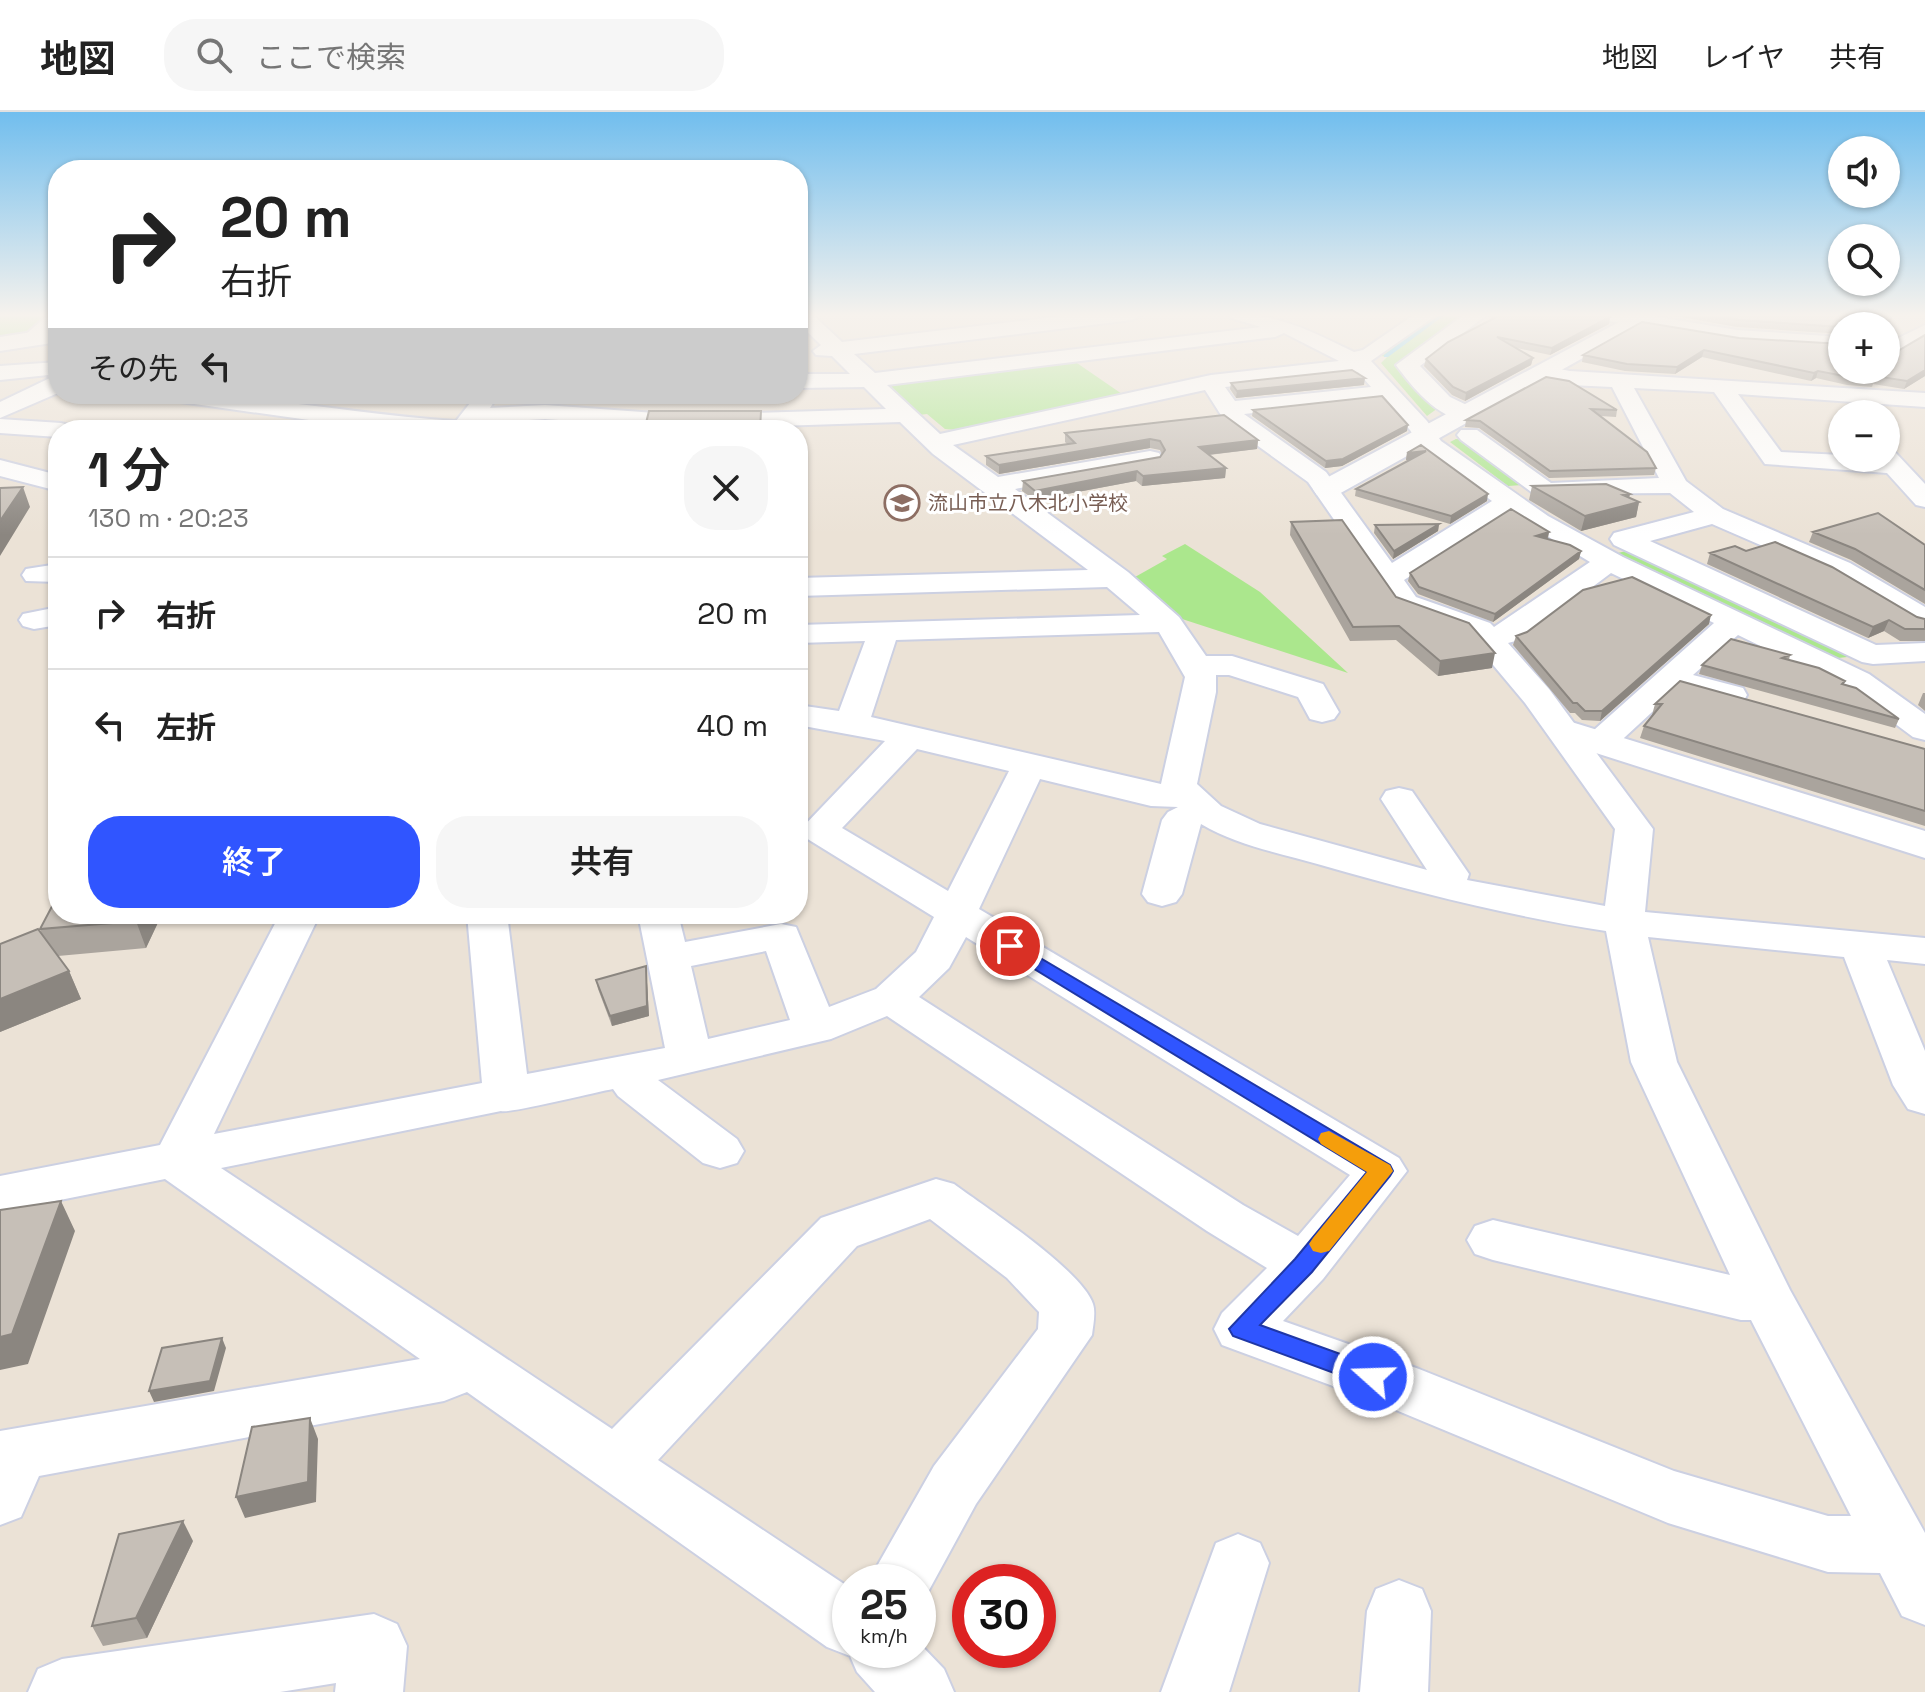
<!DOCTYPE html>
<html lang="ja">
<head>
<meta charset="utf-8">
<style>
	:root { --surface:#fff; --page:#f6f6f6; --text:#222; --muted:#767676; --line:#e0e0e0; --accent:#3055ff }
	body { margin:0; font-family:"Space Grotesk","Noto Sans JP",sans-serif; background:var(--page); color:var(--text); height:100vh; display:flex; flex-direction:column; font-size:30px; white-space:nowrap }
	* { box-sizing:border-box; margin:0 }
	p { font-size:26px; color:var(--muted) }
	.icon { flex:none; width:44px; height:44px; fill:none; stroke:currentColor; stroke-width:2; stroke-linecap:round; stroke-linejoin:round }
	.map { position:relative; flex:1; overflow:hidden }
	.drawer { position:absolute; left:48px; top:308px; width:760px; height:504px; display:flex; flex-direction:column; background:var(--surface); border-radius:32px; box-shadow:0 2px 6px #0004 }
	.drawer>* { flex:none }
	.top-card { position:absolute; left:48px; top:48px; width:760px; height:244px; border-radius:32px; box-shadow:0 2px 6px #0004; background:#fff; color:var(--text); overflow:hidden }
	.buttons { position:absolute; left:1828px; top:24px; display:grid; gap:16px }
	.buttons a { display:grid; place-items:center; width:72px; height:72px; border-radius:50%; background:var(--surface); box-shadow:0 2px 6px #0004; font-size:40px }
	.speed { position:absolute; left:832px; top:1452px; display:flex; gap:16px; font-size:40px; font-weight:700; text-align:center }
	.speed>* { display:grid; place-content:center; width:104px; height:104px; border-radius:50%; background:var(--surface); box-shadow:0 2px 6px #0004; line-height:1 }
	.speed small { font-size:20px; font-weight:400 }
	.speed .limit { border:12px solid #d22; background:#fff; color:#111 }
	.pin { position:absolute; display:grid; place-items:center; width:68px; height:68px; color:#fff; margin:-34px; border:4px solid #fff; border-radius:50%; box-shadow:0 2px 8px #0007 }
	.me { position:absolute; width:88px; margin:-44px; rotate:290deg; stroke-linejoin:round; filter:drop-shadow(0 0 6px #0008) }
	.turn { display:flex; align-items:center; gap:28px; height:168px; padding:0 40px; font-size:36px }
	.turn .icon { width:104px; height:104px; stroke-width:2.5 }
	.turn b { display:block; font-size:56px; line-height:68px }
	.then { display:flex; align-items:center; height:76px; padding:0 40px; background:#0003; gap:16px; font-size:30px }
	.round { display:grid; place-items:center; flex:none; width:84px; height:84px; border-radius:32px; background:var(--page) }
	.head { display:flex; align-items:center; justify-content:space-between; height:136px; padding:0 40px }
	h1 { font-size:48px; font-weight:600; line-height:60px }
	.cta { display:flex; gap:16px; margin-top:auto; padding:16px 40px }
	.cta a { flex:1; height:92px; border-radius:32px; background:var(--accent); color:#fff; font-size:32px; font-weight:600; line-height:92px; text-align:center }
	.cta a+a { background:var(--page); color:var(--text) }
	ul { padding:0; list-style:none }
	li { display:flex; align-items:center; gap:24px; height:112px; padding:0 40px; border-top:2px solid var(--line) }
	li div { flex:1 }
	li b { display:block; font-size:30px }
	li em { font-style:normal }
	header { display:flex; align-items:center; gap:48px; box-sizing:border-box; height:112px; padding:0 40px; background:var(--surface); border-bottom:2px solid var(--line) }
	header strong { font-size:38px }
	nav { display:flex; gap:44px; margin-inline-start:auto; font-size:28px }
	.search { width:560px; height:72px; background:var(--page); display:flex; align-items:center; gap:20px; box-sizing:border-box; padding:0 28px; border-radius:32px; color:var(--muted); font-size:30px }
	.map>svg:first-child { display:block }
	.green { fill:#abe78d }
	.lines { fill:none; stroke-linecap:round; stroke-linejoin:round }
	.stream { fill:#5fcef7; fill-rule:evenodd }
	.street-casing { stroke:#ccd0e2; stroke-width:4 }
	.secondary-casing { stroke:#ccd0e2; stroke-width:4 }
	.street { fill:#fff; fill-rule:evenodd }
	.secondary { fill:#fff; fill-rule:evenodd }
	.wall { fill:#aaa49d }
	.shaded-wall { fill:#8b8680 }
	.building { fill:#c6bfb7; stroke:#8b8680; stroke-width:2 }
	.route { fill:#3055ff; stroke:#1f37a6; stroke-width:2 }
	.slow { fill:#f59e0b }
	.labels { text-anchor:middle; stroke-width:6; stroke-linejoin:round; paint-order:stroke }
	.far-education-label { font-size:20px; fill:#785e54; stroke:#fff; text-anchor:start }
</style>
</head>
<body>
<header>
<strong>地図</strong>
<div class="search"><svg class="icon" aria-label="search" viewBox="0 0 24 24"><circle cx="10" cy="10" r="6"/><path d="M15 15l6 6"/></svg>ここで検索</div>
<nav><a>地図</a><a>レイヤ</a><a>共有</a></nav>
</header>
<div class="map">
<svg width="1925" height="1580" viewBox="0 0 1925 1580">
	<rect width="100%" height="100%" fill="#ebe2d6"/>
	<path class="green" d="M0,202H53L30,222L0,228Z
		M1439,202H1468L1408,248L1438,296L1427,304L1381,251L1387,245L1381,244Z
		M1074,249L1122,282L956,318L945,317L927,302L919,303L883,273Z
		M1456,327L1469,328L1522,373L1508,374L1450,330Z
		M1185,432L1260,480L1348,561L1179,506L1135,465L1167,447L1162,444Z
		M1630,438L1856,544L1838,546L1618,441Z"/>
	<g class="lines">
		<path class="stream" d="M1439,202H1446L1388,245H1384V243Z"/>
		<defs>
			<path id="street" d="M49,202H58V215L39,231H25L22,227L25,223Z
				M798,202H812L842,230L1080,202H1142L1132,208L854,242L875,261L1261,215L1231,206L1228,202C1279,202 1309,218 1354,240L1363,238L1415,202H1438L1371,249L1427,309L1441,329L1548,404L1623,445L1869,562L1925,602V628L1913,625L1847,576L1738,523L1693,563L1743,576L1747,583L1743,590L1731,593L1676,578L1612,637L1595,639L1653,717L1645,800L1925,826V852L1887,848L1925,939V1002L1908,997L1893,973L1844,845L1648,825L1677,950L1790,1178L1925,1421V1513L1902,1504L1880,1461L1828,1460L1668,1411L1379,1291L1222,1233L1214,1217L1222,1201L1267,1156L1207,1119L887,904L831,927L658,968L737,1027L744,1039L737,1051L720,1056L703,1051L618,984L613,977C596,980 509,1002 501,999L221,1056L612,1317L821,1106L936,1067L954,1072C985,1095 1082,1158 1093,1192C1096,1201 1093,1214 1092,1223L976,1392L922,1491L918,1493V1470H868L934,1354L1038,1217L1039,1200L1007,1166L930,1107L857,1134L658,1348L850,1476V1538H918V1530L944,1557L954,1580H875L857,1560L850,1544L827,1535L467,1280L444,1289L39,1364L21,1405L0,1413V1319L420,1247L165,1067L0,1100V1064L160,1033L280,802H320L214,1022L482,971L467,802H507L527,962L665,936L638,802H678L685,830L781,812L796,815L829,895L876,877L916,840L934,805L806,726L800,718L885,629L798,613V593L839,599L865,529L798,531V513L1140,503L1107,475L798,484V466L1088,458L933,342L900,310L683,317L545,307L479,311L474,318H380L173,289L162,282C261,282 358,303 456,309L477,282H495L497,285L490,296L545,293L683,303L886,297L864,275L798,276V262H850L832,244L816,243L813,239L821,233L798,211ZM1284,221L1339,249L1211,263L940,322L887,273L1275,225ZM1358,260L1371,275L1235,289L1225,275ZM1205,278L1226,311L1308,370L1396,497L1468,523L1525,591L1615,717L1605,794L1467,768L1469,762L1412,679L1399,676L1386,679L1381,687L1427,758L1260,712L1221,694L1197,672L1216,580V563H1229L1298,585L1310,607L1322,610L1334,607L1339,600L1323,572L1232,544H1206L1179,505L1128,460L1015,377L1159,351L1162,346L1159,341L1150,339L998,365L953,333ZM1382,287L1410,318L1423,339L1492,389L1392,451L1326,360L1244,302ZM1509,401L1590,450L1494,515L1490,511L1416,485L1404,468ZM1611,461L1714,511L1585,626L1549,577L1508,531L1523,527ZM1159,520L1185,565L1161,672L871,605L896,528ZM917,637L1009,659L948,779L842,716ZM1040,667L1151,694L1178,695L1168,700L1162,708L1142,782L1148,790L1162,794L1176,790L1182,782L1201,712C1238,734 1280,741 1321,753C1415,780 1509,804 1606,819L1631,950L1730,1163L1493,1108L1475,1114L1467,1128L1475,1142L1493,1148L1741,1208H1751L1851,1404H1828L1674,1359L1419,1257L1283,1209L1323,1167L1407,1059L1399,1046L979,797ZM966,825L1350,1063L1298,1124L1243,1093L919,885L949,856ZM766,839L790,908L708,927L691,854Z
				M1465,202H1488L1420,254L1450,285L1475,297L1479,302L1475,307C1444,315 1412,275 1396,253Z
				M1592,202H1640L1737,218L1842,225V237L1737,230L1602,208Z
				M1925,213V227L1886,247V232Z
				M58,250V262L0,268V254Z
				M1543,254L1570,259L1925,281V295L1738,282L1781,340L1842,343V346H1886V338L1895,340L1925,372V395L1916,393L1887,361L1765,352L1714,280L1634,276L1686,369L1723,397L1850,451L1925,495V517L1914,514L1830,463L1712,412L1650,429L1876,533L1925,531V549L1873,552L1862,550L1614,433L1610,427L1614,421L1694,400L1670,381L1534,382L1461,328L1457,323L1461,318H1477L1551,371L1659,366L1612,275L1570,273L1535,266L1532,261L1535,256Z
				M50,266L58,267V281L0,306V290Z
				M0,307L61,311L69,313L73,318H58V325L0,321Z
				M0,348L58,363V379L0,364Z
				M58,452V470L26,469L22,463L26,457Z
				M58,495V513L34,517L23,514L19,508L23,502Z
				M1238,1422L1260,1431L1269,1451L1229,1580H1161L1216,1431Z
				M1399,1468L1422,1477L1431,1499L1428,1580H1360L1367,1499L1376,1477Z
				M374,1502L397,1512L407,1534L403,1580H335L336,1571L280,1580H28L38,1557L62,1547Z"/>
			<path id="secondary" d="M1634,202H1662L1337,383L1327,385L1317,383L1313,377L1317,371Z
				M58,216V230L0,239V225Z
				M1565,608L1925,719V746L1552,627L1546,619L1552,611Z"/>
		</defs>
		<use href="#street" class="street-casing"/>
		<use href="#secondary" class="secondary-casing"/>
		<use href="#street" class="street"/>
		<use href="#secondary" class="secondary"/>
	</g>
	<path class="wall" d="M1489,202H1604L1610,205L1609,212L1550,243L1517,236L1533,246L1531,253L1465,289L1452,283L1424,254L1426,247L1494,206L1488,205Z
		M1664,202H1892L1842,214V222L1737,215Z
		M1925,223V264L1904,277L1873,272L1872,275L1847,273L1816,266L1811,269L1702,245L1675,262L1625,259L1582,250L1583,243L1739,226L1886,258Z
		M1546,265L1617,298L1616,305L1600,304L1656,356L1654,363L1549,366L1479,316L1465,315L1466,308Z
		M1231,271L1364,273L1236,286L1230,277Z
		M1253,298L1407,319L1342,354L1325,356L1252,304Z
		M1065,321L1258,328L1257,337L1209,343L1226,356L1225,366L1142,374L1136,369L1035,388L1022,379L1023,369L1160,345L1162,343L1160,338L1150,336L999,362L986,353V344L1067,332L1065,330Z
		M1407,341L1487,389L1450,412L1355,384L1356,377L1410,348H1406Z
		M1532,374L1630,382L1629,386L1639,390L1636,405L1581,419L1529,388Z
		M1291,410L1396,485L1492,556L1438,564L1396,528L1350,529L1290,423Z
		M1439,412L1438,419L1393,447L1374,421L1375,413Z
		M1549,420L1548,427L1581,439L1579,447L1493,510L1418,482L1408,469L1410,461Z
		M1813,420L1925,433V492L1851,448L1809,430Z
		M1710,441L1925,507V529H1900L1884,519L1868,526L1707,452Z
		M1709,512L1600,609L1582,608L1575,601H1570L1513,533L1516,524L1527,520Z
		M1790,543L1789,548L1844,573L1899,607L1895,616L1699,562L1702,553Z
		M1680,569L1925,637V714L1640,626L1644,614L1652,603L1655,592Z
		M1923,581H1925V599L1918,593Z
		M58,802H162L146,836L58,844L69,859L81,887L0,920V832L42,823L40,817Z
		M646,854L649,904L612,914L598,877L596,868Z
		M193,1429L147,1526L103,1534L92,1514Z"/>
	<path class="shaded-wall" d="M1610,205L1609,212L1550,243L1552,236Z
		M1704,238L1702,245L1675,262L1677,255Z
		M1533,246L1531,253L1465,289L1466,281Z
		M1925,258V264L1904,277L1907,269Z
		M1818,259L1816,266L1811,269L1814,261Z
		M1365,266L1364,273L1236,286L1237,279Z
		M1408,313L1407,319L1342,354L1325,356L1326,349Z
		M1150,327V336L999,362V353Z
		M1258,328L1257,337L1198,344L1199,335Z
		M1426,339L1424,346L1406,348L1407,341Z
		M1226,356L1225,366L1142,374L1143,364Z
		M1137,359L1136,369L1035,388V379Z
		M23,375L30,395L0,444V409Z
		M1488,382L1487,389L1450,412L1451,404Z
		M1630,382L1626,394L1639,390L1636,405L1581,419L1585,404L1623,383Z
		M1439,412L1438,419L1393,447L1394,439Z
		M1549,420L1547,428L1536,424Z
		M1581,439L1579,447L1493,510L1495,502Z
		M1711,503L1709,512L1600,609L1602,599Z
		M1889,508L1884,519L1868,526L1873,515Z
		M1495,541L1492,556L1438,564L1440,549Z
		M139,802H162L146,836L136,809Z
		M646,854L649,904L612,914L610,904Z
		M69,859L81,887L0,920V887Z
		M61,1089L75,1119L28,1252L0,1258V1225Z
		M222,1226L226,1236L214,1279L154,1290L149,1279Z
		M310,1306L318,1327L316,1390L245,1406L236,1385Z
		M183,1409L193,1429L147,1526L136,1506Z"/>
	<path class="building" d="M1502,202H1604L1610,205L1552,236L1497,225L1533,246L1466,281L1453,275L1426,247L1448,230Z
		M1705,202H1892L1886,224V214L1842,215L1739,208Z
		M1642,210L1739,226L1842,232V258H1886V246L1925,223V258L1907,269L1875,264L1874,267L1849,265L1818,259L1814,261L1704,238L1677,255L1627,252L1583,243Z
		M1352,258L1365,266L1237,279L1231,271Z
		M1546,265L1569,269L1617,298L1591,297L1647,340L1656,356L1550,359L1480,309L1466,308Z
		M1382,284L1408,313L1343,347L1326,349L1253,298Z
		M649,299H761L760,318H631L632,311H646Z
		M1224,303L1258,328L1199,335L1226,356L1143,364L1137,359L1035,379L1023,369L1160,345L1165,338L1160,329L1150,327L999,353L986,344L1075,331L1065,321Z
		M1421,333L1488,382L1451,404L1356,377L1426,339L1407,341Z
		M1606,372L1630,382L1623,383L1639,390L1585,404L1532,374Z
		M23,375L0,409V376Z
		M1511,397L1549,420L1536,424L1570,433L1581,439L1495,502L1419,475L1410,461Z
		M1878,401L1925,433V478L1855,437L1813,420Z
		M1342,408L1396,485L1469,511L1495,541L1440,549L1399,514L1353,515L1291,410Z
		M1439,412L1394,439L1375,413Z
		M1775,430L1832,455L1917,505L1925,507V517H1905L1889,508L1873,515L1710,441L1735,434L1746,439Z
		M1632,465L1711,503L1602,599H1585L1577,591H1573L1516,524L1527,520L1583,478Z
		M1731,527L1790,543L1782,546L1819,556L1845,569L1842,572L1856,576L1899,607L1702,553Z
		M1680,569L1925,637V699L1644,614L1662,592H1655Z
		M58,783V802H139L136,809L40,817Z
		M38,817L69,859L0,887V832Z
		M646,854L647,894L610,904L596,868Z
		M61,1089L12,1222L0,1225V1098Z
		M222,1226L210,1269L149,1279L162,1236Z
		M310,1306L308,1370L236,1385L252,1315Z
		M183,1409L136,1506L92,1514L119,1422Z"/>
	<linearGradient id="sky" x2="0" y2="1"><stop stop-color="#71beee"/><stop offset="0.48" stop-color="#f6f2ed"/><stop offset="1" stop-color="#f6f2ed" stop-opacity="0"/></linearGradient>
	<rect width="1925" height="423" fill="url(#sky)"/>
	<path class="route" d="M1010,828L1390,1053L1393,1059L1390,1064L1312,1160L1260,1213L1382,1257L1385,1265L1382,1272L1373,1275L1364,1272L1233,1224L1229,1217L1295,1147L1367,1060L1003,838L1000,834L1003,830Z"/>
	<path class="slow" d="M1329,1019L1390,1053L1393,1059L1329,1139L1321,1141L1313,1139L1309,1132L1313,1126L1367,1060L1321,1032L1318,1027L1321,1021Z"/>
	<defs>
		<symbol id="school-ring" viewBox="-11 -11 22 22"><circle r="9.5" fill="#fff" stroke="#8d6e63" stroke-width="1.5"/><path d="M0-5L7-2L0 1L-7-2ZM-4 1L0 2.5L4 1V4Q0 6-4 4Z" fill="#8d6e63"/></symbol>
	</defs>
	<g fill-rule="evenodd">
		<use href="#school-ring" x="882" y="371" width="40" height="40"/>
	</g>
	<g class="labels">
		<g class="far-education-label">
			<text x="928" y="398">流山市立八木北小学校</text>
		</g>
	</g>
</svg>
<div class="buttons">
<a><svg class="icon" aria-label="sound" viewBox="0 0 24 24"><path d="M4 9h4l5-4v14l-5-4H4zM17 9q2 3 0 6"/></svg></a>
<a><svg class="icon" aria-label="search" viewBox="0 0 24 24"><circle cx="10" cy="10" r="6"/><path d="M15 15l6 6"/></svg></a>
<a>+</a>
<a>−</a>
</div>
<div class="speed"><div>25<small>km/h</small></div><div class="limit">30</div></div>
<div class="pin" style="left:1010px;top:834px;background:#d93025"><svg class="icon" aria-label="arrive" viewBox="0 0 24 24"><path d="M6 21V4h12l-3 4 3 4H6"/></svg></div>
<svg class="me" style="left:1373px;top:1265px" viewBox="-20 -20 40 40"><circle r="17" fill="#3055ff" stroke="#fff" stroke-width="3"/><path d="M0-11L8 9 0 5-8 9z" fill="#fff"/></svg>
<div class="top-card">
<div class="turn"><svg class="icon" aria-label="right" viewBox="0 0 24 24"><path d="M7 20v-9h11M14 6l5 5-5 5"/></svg><div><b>20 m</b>右折</div></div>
<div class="then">その先<svg class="icon" aria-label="left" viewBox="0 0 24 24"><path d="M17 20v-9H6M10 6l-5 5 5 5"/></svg></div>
</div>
<section class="drawer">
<div class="head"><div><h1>1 分</h1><p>130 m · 20:23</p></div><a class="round"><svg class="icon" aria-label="close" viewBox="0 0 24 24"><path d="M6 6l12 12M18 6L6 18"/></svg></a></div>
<ul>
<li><svg class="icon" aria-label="right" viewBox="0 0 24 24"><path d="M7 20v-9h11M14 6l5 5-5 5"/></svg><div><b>右折</b></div><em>20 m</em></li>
<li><svg class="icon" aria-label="left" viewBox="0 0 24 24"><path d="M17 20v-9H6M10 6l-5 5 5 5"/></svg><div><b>左折</b></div><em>40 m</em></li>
</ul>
<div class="cta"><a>終了</a><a>共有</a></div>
</section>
</div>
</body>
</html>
